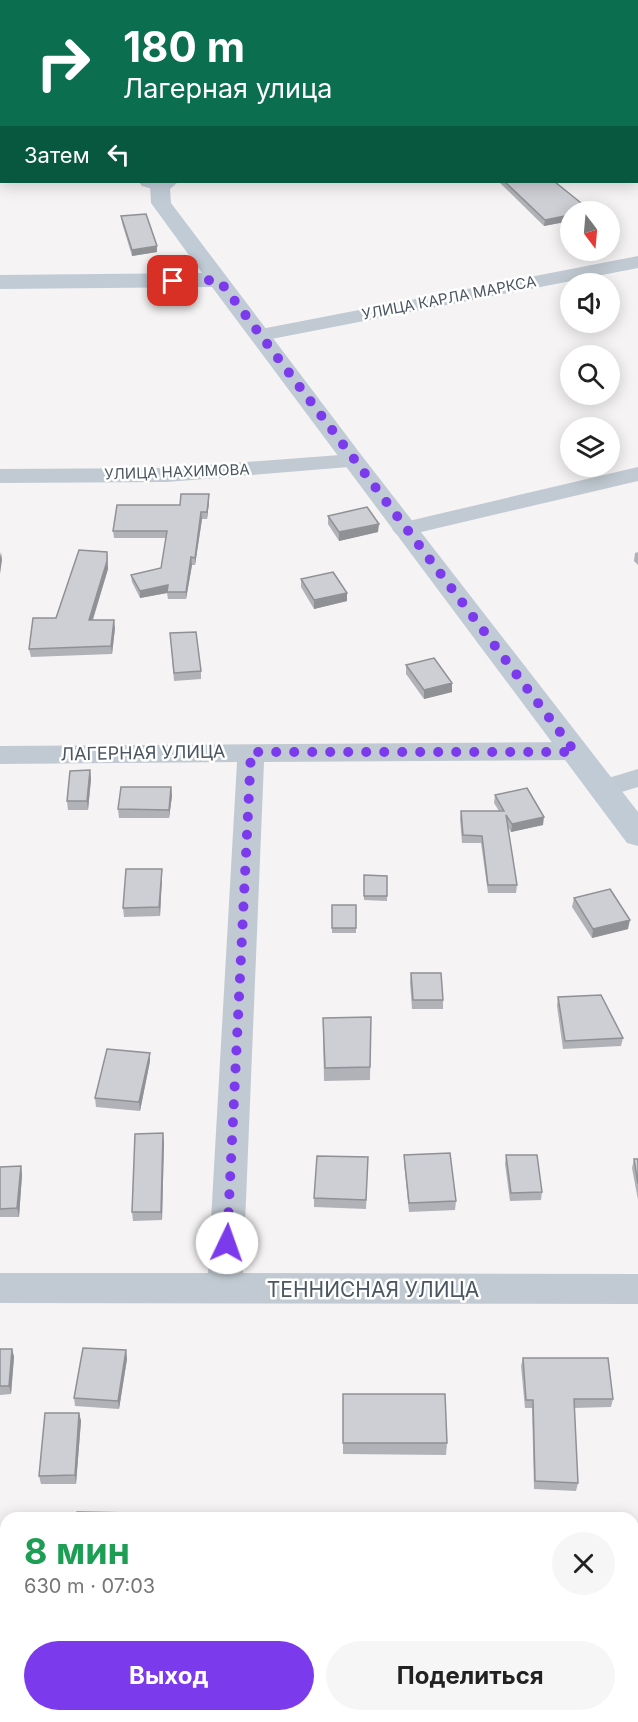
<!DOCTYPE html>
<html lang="ru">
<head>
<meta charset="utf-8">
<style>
	:root { --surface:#fff; --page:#f6f6f6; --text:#222; --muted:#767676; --accent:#7c3aed }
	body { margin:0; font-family:Inter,sans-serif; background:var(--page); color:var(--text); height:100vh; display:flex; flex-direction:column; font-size:22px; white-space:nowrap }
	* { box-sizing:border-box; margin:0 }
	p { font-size:20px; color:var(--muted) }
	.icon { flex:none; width:33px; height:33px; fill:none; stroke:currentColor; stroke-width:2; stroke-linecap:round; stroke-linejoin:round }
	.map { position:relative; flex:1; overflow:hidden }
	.drawer { position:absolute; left:0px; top:1512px; width:639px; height:210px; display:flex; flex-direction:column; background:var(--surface); border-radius:18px 18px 0 0; box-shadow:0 3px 15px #0003 }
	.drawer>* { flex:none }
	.banner { position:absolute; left:0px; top:0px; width:639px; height:183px; box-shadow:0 3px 15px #0003; background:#0b6e4f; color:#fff; overflow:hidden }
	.needle { width:39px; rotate:164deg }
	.tools { position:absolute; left:560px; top:201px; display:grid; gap:12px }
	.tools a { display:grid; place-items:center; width:60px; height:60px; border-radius:50%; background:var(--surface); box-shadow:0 3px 15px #0003; font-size:30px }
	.pin { position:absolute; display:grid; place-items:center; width:51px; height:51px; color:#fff; margin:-26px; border-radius:12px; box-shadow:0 3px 9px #0006 }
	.me { position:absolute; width:66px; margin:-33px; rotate:3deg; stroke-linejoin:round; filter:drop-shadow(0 0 4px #0008) }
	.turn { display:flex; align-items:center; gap:21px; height:126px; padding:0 24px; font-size:27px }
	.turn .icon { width:78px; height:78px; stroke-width:2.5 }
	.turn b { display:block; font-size:42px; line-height:51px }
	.then { display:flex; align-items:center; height:57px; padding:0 24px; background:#0003; gap:12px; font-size:22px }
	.round { display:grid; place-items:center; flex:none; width:63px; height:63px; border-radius:32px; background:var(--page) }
	.headline { display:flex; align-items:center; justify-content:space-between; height:102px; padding:0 24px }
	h1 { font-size:36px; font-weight:700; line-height:45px; color:#1e9e55 }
	.cta { display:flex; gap:12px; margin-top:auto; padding:12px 24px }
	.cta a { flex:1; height:69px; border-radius:36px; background:var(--accent); color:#fff; font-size:24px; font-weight:700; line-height:69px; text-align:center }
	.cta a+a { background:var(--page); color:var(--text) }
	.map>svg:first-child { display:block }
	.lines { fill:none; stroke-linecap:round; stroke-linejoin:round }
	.service { fill:#c1cad2; fill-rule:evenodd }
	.minor { fill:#c1cad2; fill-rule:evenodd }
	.secondary { fill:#c1cbd6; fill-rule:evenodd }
	.wall { fill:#b0b2b7 }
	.shaded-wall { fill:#909195 }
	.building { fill:#cdcfd5; stroke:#909195; stroke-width:1.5 }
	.route { stroke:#7c3aed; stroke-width:10; stroke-dasharray:0 18 }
	.labels { text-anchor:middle; stroke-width:5; stroke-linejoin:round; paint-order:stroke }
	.far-street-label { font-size:15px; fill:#4a5661; stroke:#fff }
	.street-label { font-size:18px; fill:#4a5661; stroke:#fff }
	.near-street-label { font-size:21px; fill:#4a5661; stroke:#fff }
</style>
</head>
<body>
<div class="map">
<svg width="638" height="1722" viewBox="0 0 638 1722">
	<rect width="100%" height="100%" fill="#f5f3f3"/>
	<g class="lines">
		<path class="service" d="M0,70H2V74H0Z"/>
		<path class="minor" d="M232,0H246L231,2Z
			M492,0H515L491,2Z
			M139,182H164L169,186L160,191L142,186Z
			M638,256V268L261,341L254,339L251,335L254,331L261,329Z
			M353,454L361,456L364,461L361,466L167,482L0,483V469L167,468Z
			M638,467V481L404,536L396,534L392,529L396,524Z
			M575,742L584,745L588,751L584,757L575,760L264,762L243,1273L638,1274V1304L0,1303V1273H208L237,762L0,764V746Z
			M638,769V787L602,798L592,795L588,789L592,783Z"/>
		<path class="secondary" d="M153,182H178L170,189L171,203L362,456L638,812V846L627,843L212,287L0,289V275L202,273L151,203L150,186Z"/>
	</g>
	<path class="wall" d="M499,182H555L570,212V221L544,226Z
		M121,216L157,246V252L132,256L122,223Z
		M209,494V502L207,519H202L195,565H192L186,599H168L167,593L140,598L132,582L131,575L161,568L166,538H114L113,531Z
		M328,516L378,532L339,541L328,524Z
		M107,552L108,569L93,620L115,628L112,654L31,657L29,649L56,618Z
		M638,552V565L634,561L635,553Z
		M301,579L347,601L314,609L301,587Z
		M170,633L201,671V679L174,681Z
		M406,665L452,683V692L424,699L406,674Z
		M90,770L91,779L88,810H68L67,801Z
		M171,787L172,796L169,818H119L118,809Z
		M495,795L543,825L511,832L508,827L517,885L516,893H488L481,843H462L460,819L461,811H499L494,803Z
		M162,869V877L160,916L124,917L123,908Z
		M364,875L387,876V901L364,900Z
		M574,898L628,929L592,938L572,907Z
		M332,905H356V933H332Z
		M411,973L443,1000V1009H412L410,982Z
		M558,997L623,1038L621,1046L563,1049L557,1006Z
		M371,1017L370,1080L324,1081L323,1031Z
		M150,1053V1061L140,1111L96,1107L95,1098Z
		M164,1142L162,1220L133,1221L132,1212Z
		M404,1155L456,1201L455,1210L409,1212L404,1163Z
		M506,1155L542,1192L541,1200L510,1201L505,1164Z
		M368,1157L366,1209L314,1207V1198Z
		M634,1159H638V1200L632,1168Z
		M21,1166L22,1175L19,1217H0V1167Z
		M0,1349H12L14,1357L11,1394L0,1395Z
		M126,1350L127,1359L119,1409L75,1406L74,1398Z
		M523,1358L613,1399L611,1407L574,1408L578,1483L576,1491L534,1489L532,1408H525L521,1366Z
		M343,1394L447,1443L446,1455L343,1454Z
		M79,1413L81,1421L76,1484H41L39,1476Z"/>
	<path class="shaded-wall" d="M570,215V221L544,226L545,220Z
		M157,246V252L132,256V250Z
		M209,494V502L207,519V512Z
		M201,512L202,519L195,565V558Z
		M379,524L378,532L339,541V532Z
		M1,552L2,560L0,574V557Z
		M107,552L108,569L90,628L89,620Z
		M191,557L192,565L186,599V592Z
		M168,585L167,593L140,598V591Z
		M347,593V601L314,609V600Z
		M114,620L115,628L112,654L111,646Z
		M452,683V692L424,699V690Z
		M90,770L91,779L88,810L87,801Z
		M171,787L172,796L169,818V810Z
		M544,817L543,825L511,832L512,824Z
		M162,869V877L160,916L159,907Z
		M630,920L628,929L592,938L593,929Z
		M150,1053V1061L140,1111L139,1102Z
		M163,1133L164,1142L162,1220L161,1212Z
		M21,1166L22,1175L19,1217L17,1208Z
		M12,1349L14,1357L11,1394L9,1386Z
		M126,1350L127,1359L119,1409L118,1401Z
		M79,1413L81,1421L76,1484L75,1475Z
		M5,1636L6,1654L0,1699V1676Z"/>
	<path class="building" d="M505,182H555L591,211L570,212V215L545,220Z
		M146,214L157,246L132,250L121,216Z
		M181,494H209L207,512H201L195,558L191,557L186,592H167L168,585L140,591L131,575L161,568L167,531H113L117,505H180Z
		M367,507L379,524L339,532L328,516Z
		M79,550L107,552V561L89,620H114L111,646L29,649L33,618H56Z
		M333,572L347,593L314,600L301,579Z
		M196,632L201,671L174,673L170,633Z
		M434,658L452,683L424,690L406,665Z
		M90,770L87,801H67L70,771Z
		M121,787H171L169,810L118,809Z
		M527,788L544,817L512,824L506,815L517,885H488L482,836L463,835L461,811H504L495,795Z
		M126,869H162L159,907L123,908Z
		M364,875L387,876V896H364Z
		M610,889L630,920L593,929L574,898Z
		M332,905H356V928H332Z
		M411,973H441L443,1000H413Z
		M601,995L623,1038L565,1041L558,997Z
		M371,1017L370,1067L325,1068L323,1018Z
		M107,1049L150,1053L139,1102L95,1098Z
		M163,1133L161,1212H132L135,1134Z
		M450,1153L456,1201L409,1203L404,1155Z
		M506,1155H537L542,1192L511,1193Z
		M317,1156L368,1157L366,1200L314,1198Z
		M634,1159H638V1184Z
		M21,1166L17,1208L0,1209V1167Z
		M83,1348L126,1350L118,1401L74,1398Z
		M0,1349H12L9,1386H0Z
		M523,1358H608L613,1399H574L578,1483L535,1481L533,1400H526Z
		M343,1394H445L447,1443H343Z
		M45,1413H79L75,1475L39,1476Z
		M77,1512L134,1513V1518H77Z
		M0,1635L5,1636L0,1676Z
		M66,1716H144V1722H66Z
		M389,1716H491V1722H389Z"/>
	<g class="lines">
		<path class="route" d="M173,281L219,280L575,752H251L227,1243"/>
	</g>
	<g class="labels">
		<g class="far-street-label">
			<text transform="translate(449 298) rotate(-11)" y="5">УЛИЦА КАРЛА МАРКСА</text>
			<text transform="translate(177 472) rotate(-2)" y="5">УЛИЦА НАХИМОВА</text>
		</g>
		<g class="street-label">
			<text transform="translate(143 753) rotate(-1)" y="6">ЛАГЕРНАЯ УЛИЦА</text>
		</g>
		<g class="near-street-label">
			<text x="373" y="1297">ТЕННИСНАЯ УЛИЦА</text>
		</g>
	</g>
</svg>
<div class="tools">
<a><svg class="needle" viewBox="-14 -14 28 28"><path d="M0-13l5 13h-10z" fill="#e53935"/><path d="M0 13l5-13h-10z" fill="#767676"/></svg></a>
<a><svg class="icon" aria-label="sound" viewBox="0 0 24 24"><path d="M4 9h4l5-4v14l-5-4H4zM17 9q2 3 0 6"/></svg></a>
<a><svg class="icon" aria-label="search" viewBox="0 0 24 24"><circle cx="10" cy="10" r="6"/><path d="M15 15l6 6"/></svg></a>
<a><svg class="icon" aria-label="layers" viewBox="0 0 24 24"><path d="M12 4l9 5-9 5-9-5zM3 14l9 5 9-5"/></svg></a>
</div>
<div class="pin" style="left:173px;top:281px;background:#d93025"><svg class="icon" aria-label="arrive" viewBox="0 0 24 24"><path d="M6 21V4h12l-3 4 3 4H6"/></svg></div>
<svg class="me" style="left:227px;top:1243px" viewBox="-20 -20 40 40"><circle r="19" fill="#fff"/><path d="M0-13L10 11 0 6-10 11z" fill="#7c3aed"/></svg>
<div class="banner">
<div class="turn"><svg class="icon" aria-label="right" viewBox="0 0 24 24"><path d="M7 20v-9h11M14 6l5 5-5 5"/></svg><div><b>180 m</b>Лагерная улица</div></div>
<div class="then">Затем<svg class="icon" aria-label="left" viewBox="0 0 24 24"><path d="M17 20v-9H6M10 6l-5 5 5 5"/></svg></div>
</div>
<section class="drawer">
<div class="headline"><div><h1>8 мин</h1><p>630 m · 07:03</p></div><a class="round"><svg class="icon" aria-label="close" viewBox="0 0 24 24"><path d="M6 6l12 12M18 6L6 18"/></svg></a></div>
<div class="cta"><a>Выход</a><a>Поделиться</a></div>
</section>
</div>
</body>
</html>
